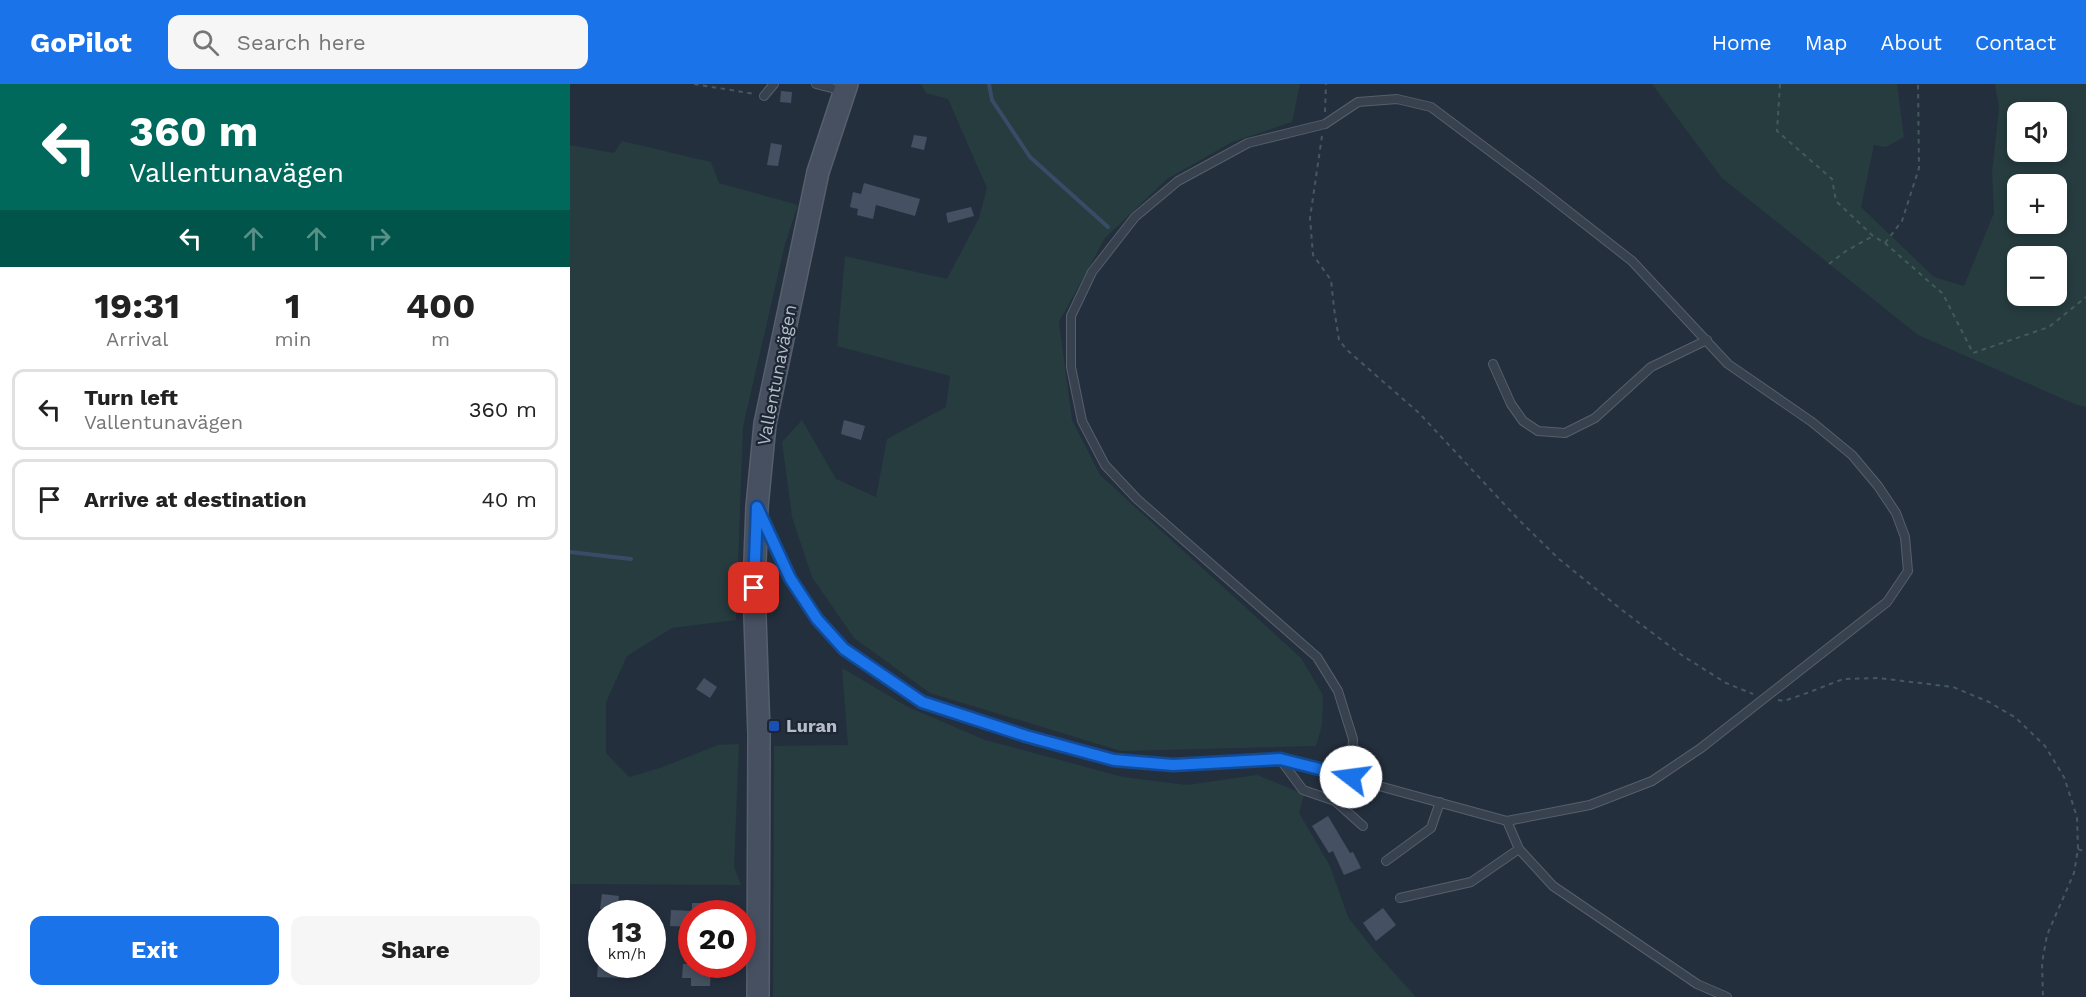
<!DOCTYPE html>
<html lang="en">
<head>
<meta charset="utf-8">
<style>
	:root { --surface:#fff; --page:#f6f6f6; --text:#222; --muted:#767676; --line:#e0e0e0; --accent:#1a73e8 }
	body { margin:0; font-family:"Work Sans",sans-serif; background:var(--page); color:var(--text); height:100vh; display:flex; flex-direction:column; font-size:22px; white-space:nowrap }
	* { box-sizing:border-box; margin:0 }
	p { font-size:20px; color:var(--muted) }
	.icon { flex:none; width:33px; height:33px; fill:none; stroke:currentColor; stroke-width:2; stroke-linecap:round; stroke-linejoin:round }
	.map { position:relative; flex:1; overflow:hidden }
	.sheet { display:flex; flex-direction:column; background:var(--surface); width:570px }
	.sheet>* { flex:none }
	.banner { background:#00695c; color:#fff; overflow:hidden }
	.buttons { position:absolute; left:1437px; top:18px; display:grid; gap:12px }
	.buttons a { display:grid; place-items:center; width:60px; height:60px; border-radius:12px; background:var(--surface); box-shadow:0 3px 9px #0003; font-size:30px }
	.speed { position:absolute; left:18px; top:816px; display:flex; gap:12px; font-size:30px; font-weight:700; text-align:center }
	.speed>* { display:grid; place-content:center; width:78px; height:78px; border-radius:50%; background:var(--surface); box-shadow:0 3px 9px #0003; line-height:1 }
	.speed small { font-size:15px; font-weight:400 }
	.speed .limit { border:9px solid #d22; background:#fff; color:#111 }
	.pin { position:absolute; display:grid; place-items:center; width:51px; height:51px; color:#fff; margin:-26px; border-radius:12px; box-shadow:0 3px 9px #0006 }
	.me { position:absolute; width:66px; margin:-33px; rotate:285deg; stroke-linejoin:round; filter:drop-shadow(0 0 4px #0008) }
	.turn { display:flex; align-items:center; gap:21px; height:126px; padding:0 30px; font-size:27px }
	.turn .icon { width:78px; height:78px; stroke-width:2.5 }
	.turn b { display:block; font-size:42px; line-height:51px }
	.lanes { display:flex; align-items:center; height:57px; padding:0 30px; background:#0003; justify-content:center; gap:30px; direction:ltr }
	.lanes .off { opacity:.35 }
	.eta { display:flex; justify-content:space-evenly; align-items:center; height:102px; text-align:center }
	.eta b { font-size:36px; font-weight:700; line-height:42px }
	.button { display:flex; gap:12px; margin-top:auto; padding:12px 30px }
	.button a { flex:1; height:69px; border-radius:12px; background:var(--accent); color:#fff; font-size:24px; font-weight:700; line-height:69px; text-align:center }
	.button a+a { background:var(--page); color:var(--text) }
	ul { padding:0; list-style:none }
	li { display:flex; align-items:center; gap:18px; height:81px; margin:0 12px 9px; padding:0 18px; border:3px solid var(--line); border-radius:12px }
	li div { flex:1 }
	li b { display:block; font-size:22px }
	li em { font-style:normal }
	header { display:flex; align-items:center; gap:36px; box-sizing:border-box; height:84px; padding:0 30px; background:var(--accent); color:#fff }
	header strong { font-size:28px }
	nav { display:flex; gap:33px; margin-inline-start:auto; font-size:21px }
	.search { width:420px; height:54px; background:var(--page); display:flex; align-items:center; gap:15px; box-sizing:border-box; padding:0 21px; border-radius:12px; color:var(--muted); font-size:22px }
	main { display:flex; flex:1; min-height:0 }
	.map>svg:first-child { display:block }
	.green { fill:#263c3f; fill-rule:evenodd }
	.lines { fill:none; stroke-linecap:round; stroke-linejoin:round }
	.stream { stroke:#394c67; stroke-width:4 }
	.building { fill:#455162 }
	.service-casing { stroke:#565f6c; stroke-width:10 }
	.secondary-casing { stroke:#565f6c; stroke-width:24 }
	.path { stroke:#44595c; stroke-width:2; stroke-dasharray:4.5 4.5; stroke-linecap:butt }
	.service { stroke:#38414e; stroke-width:8 }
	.secondary { stroke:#465061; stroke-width:21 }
	.route-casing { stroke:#114b97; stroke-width:15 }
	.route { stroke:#1a73e8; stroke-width:10 }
	.transit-dot { fill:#1a4fb4; stroke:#1d2633; stroke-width:2 }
	.labels { text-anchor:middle; stroke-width:4.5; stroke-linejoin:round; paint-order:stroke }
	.street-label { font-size:18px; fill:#b4bcc9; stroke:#1d2633 }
	.poi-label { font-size:18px; font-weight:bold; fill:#b4bcc9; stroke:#1d2633; text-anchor:start }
</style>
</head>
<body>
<header>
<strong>GoPilot</strong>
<div class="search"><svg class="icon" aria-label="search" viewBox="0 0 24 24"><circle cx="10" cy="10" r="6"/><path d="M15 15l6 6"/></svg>Search here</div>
<nav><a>Home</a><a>Map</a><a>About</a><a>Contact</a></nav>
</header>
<main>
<section class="sheet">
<div class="banner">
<div class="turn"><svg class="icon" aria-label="left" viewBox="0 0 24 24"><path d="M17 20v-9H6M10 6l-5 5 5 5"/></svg><div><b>360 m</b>Vallentunavägen</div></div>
<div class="lanes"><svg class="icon" aria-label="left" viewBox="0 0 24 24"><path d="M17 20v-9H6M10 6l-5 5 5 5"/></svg><svg class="icon off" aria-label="ahead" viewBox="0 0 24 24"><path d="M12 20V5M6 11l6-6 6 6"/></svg><svg class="icon off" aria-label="ahead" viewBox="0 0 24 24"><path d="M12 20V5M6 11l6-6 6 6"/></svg><svg class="icon off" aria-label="right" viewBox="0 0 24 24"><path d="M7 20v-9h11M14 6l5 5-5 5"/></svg></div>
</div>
<div class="eta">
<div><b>19:31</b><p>Arrival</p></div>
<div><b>1</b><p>min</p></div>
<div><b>400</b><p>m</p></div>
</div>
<ul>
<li><svg class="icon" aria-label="left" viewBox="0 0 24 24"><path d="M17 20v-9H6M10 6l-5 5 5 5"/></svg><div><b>Turn left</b><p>Vallentunavägen</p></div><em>360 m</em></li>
<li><svg class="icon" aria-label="arrive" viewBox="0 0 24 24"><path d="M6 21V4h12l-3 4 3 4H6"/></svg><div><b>Arrive at destination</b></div><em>40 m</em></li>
</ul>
<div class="button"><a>Exit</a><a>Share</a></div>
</section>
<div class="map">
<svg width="1516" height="913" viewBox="0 0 1516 913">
	<rect width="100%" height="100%" fill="#242f3e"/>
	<path class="green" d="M351,0H730L722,38L662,58L597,95L535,154L489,238L502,336L530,391L731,574L753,611L752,641L746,662L551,667L360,609L284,554L242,493L222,433L212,358L232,336L266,395L306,413L317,355L376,323L380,292L267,262L275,172L377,195L409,134L417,104L378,15L356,9Z
		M1082,0H1327L1334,53L1316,63L1304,61L1291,123L1364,193L1394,202L1424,129L1422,88L1429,25L1425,0H1516V323L1507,321L1348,251L1152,94ZM1448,28H1486V68H1448ZM1448,100H1486V140H1448ZM1448,172H1486V212H1448Z
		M52,57L141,78L149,99L228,121L215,160L173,343L166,536L102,544L57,572L36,618V669L59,693L90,684L148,661L169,660L164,783L171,801L0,800V61L44,69Z
		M272,584L338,623L415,656L553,693L617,701L687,691L734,710L729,729L760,782L778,833L807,870L846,913H203L204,662L278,661Z"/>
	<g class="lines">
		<path class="stream" d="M419,0L422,16L460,73L538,143
			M0,468L61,475"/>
	</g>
	<path class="building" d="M211,7L222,8L221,19L210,18Z
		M344,51L357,53L354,66L341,63Z
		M201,59L212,61L208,82L197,81Z
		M294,99L350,115L345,132L306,121L303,135L287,131L288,125L280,123L283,108L291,110Z
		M401,123L404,132L378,139L376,129Z
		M274,336L295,342L291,356L271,350Z
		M134,594L147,603L140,614L126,605Z
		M758,732L780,769L783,768L791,784L774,791L763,767L759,769L742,742Z
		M32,810L49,812L47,827L30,825Z
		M122,819H136L135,830H122V843L100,842L101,826L122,827V829Z
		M813,824L826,841L806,857L793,839Z
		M28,880H53V894L27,893Z
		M113,880H141L140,902H121V894H112Z"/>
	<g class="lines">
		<defs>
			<path id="service" d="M246,0L273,7
				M194,12L204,0
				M923,280L941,320L953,337L968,347L995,349L1025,334L1081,283L1137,256
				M193,437L220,494L247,535L274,565L352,618L456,652L544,676L603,681L710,675L937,737L1020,721L1082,697L1131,664L1317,518L1338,487L1335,453L1326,429L1308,402L1282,371L1242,338L1158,280L1062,177L965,101L861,23L827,15L788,18L755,40L678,59L608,97L565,133L522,188L501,232V283L512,337L535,381L567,415L747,573L768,607L783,655L781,693
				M710,675L733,706L765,717L793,742
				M937,737L949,765L983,802L1127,900L1157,913
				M816,777L861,744L870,718
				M830,814L901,798L949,765"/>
			<path id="secondary" d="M188,913L189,650L184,504L187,423L195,340L248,88L277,0"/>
		</defs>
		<use href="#service" class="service-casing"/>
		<use href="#secondary" class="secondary-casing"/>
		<path class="path" d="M124,0L185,10
			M1210,0L1207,47L1262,95L1266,117L1303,152L1315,159L1373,210L1403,269L1479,243L1516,213
			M755,28L756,0
			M752,52L740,134L743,171L761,196L764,224L769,256L777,266L849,329L949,436L989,475L1052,526L1113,572L1156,599L1183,610
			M1315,159L1332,137L1349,84L1348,0
			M1259,180L1276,167L1303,152
			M1208,616L1214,617L1237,609L1273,595L1308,594L1383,603L1419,618L1446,634L1475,662L1494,693L1507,733L1508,765L1504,789L1477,851L1472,879L1473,913
			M1508,765L1516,768"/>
		<use href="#service" class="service"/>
		<use href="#secondary" class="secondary"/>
	</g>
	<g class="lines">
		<defs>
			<path id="route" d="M184,504L187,423L220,494L247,535L274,565L352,618L456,652L544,676L603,681L710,675L781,693"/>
		</defs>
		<use href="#route" class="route-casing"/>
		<use href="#route" class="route"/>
	</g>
	<rect class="transit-dot" x="198" y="636" width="12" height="12" rx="3"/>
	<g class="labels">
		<g class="street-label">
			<text transform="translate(207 291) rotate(-79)" y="6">Vallentunavägen</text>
		</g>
		<g class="poi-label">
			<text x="216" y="648">Luran</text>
		</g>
	</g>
</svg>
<div class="buttons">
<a><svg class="icon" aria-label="sound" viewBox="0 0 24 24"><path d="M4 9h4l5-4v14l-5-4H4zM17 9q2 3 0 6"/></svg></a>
<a>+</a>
<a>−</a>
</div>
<div class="speed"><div>13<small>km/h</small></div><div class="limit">20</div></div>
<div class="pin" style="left:184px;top:504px;background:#d93025"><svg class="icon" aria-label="arrive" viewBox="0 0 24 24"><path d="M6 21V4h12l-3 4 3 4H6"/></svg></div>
<svg class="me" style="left:781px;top:693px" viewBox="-20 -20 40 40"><circle r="19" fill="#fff"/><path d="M0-13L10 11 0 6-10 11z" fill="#1a73e8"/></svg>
</div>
</main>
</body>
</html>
